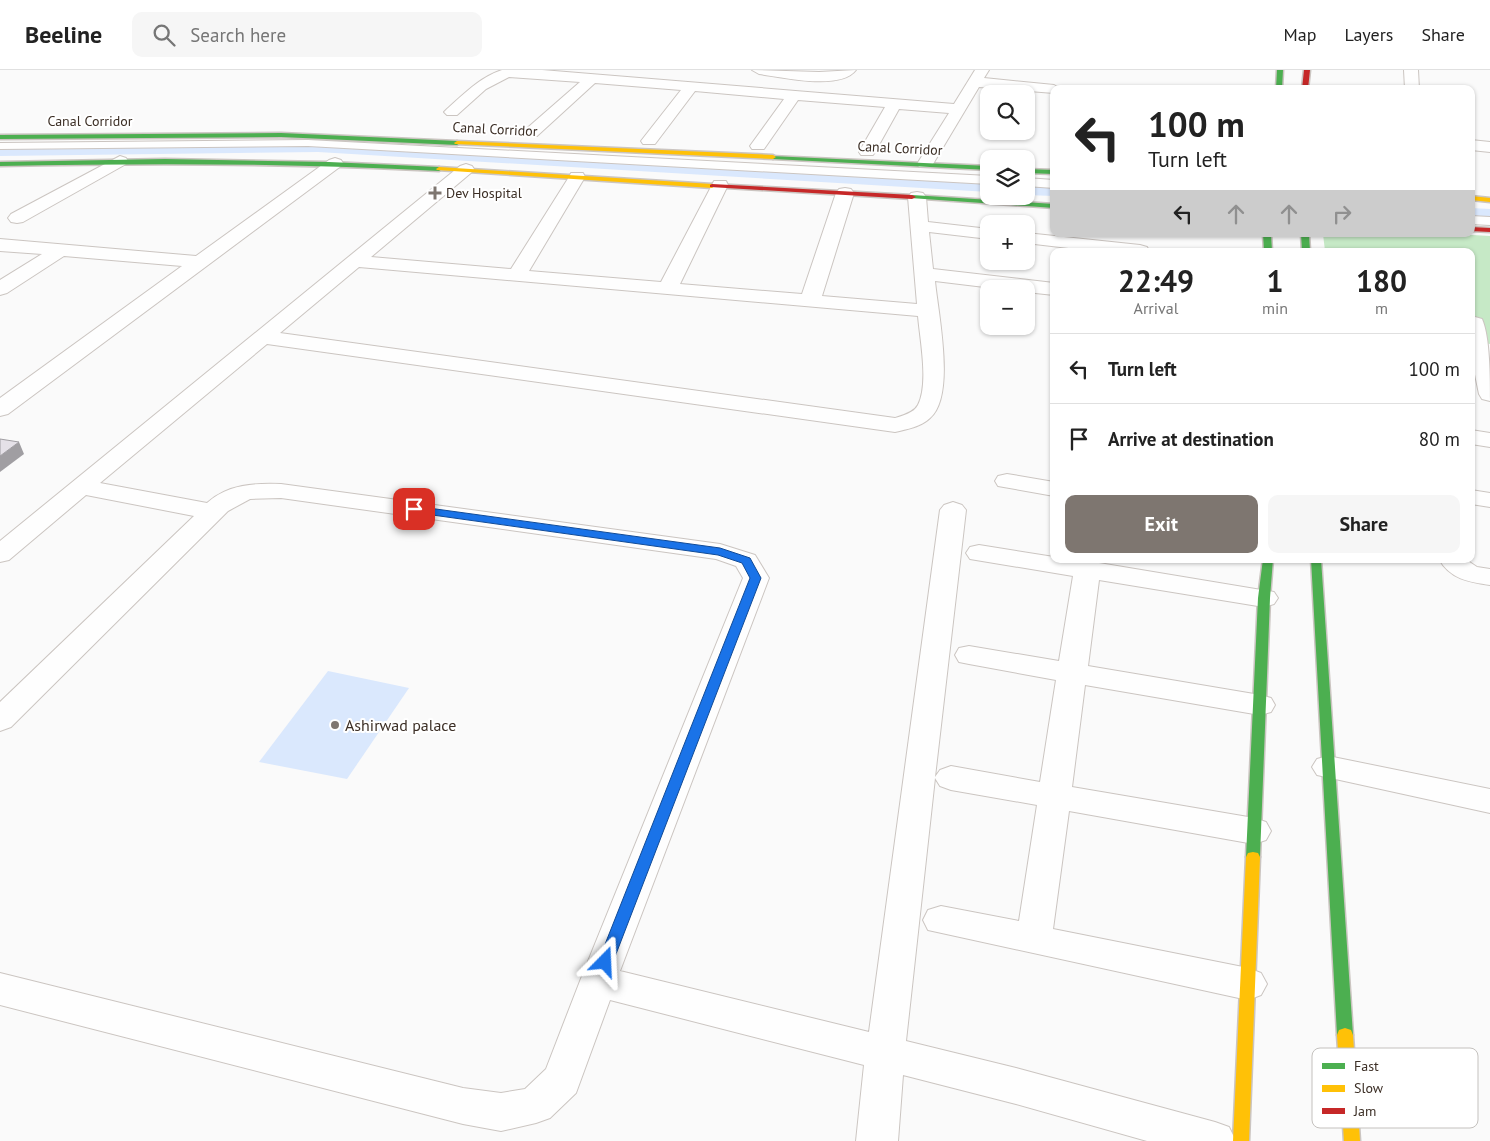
<!DOCTYPE html>
<html lang="en">
<head>
<meta charset="utf-8">
<style>
	:root { --surface:#fff; --page:#f6f6f6; --text:#222; --muted:#767676; --line:#e0e0e0; --accent:#7e7670 }
	body { margin:0; font-family:"PT Sans",sans-serif; background:var(--page); color:var(--text); height:100vh; display:flex; flex-direction:column; font-size:19px; white-space:nowrap }
	* { box-sizing:border-box; margin:0 }
	p { font-size:16px; color:var(--muted) }
	.icon { flex:none; width:28px; height:28px; fill:none; stroke:currentColor; stroke-width:2; stroke-linecap:round; stroke-linejoin:round }
	.map { position:relative; flex:1; overflow:hidden }
	.side { position:absolute; left:1050px; top:178px; width:425px; height:315px; display:flex; flex-direction:column; background:var(--surface); border-radius:10px; box-shadow:0 1px 4px #0004 }
	.side>* { flex:none }
	.guide { position:absolute; left:1050px; top:15px; width:425px; height:152px; border-radius:10px; box-shadow:0 1px 4px #0004; background:#fff; color:var(--text); overflow:hidden }
	.controls { position:absolute; left:980px; top:15px; display:grid; gap:10px }
	.controls a { display:grid; place-items:center; width:55px; height:55px; border-radius:10px; background:var(--surface); box-shadow:0 1px 4px #0004; font-size:25px }
	.pin { position:absolute; display:grid; place-items:center; width:42px; height:42px; color:#fff; margin:-21px; border-radius:10px; box-shadow:0 2px 8px #0006 }
	.me { position:absolute; width:55px; margin:-28px; rotate:21deg; stroke-linejoin:round; filter:drop-shadow(0 0 4px #0008) }
	.turn { display:flex; align-items:center; gap:18px; height:105px; padding:0 15px; font-size:22px }
	.turn .icon { width:65px; height:65px; stroke-width:2.5 }
	.turn b { display:block; font-size:35px; line-height:42px }
	.lanes { display:flex; align-items:center; height:48px; padding:0 15px; background:#0003; justify-content:center; gap:25px; direction:ltr }
	.lanes .off { opacity:.35 }
	.eta { display:flex; justify-content:space-evenly; align-items:center; height:85px; text-align:center }
	.eta b { font-size:30px; font-weight:700; line-height:35px }
	.primary-button { display:flex; gap:10px; margin-top:auto; padding:10px 15px }
	.primary-button a { flex:1; height:58px; border-radius:10px; background:var(--accent); color:#fff; font-size:20px; font-weight:700; line-height:58px; text-align:center }
	.primary-button a+a { background:var(--page); color:var(--text) }
	ul { padding:0; list-style:none }
	li { display:flex; align-items:center; gap:15px; height:70px; padding:0 15px; border-top:1px solid var(--line) }
	li div { flex:1 }
	li b { display:block; font-size:19px }
	li em { font-style:normal }
	header { display:flex; align-items:center; gap:30px; box-sizing:border-box; height:70px; padding:0 25px; background:var(--surface); border-bottom:1px solid var(--line) }
	header strong { font-size:24px }
	nav { display:flex; gap:28px; margin-inline-start:auto; font-size:18px }
	.search { width:350px; height:45px; background:var(--page); display:flex; align-items:center; gap:12px; box-sizing:border-box; padding:0 18px; border-radius:10px; color:var(--muted); font-size:19px }
	.map>svg:first-child { display:block }
	.green { fill:#c6e9c6 }
	.water { fill:#dae8fd }
	.lines { fill:none; stroke-linecap:round; stroke-linejoin:round }
	.canal { fill:#dae8fd; fill-rule:evenodd }
	.lane-casing { stroke:#cbc5c1; stroke-width:2 }
	.street-casing { stroke:#cbc5c1; stroke-width:2 }
	.fast-casing { stroke:#cbc5c1; stroke-width:3 }
	.slow-casing { stroke:#cbc5c1; stroke-width:3 }
	.jam-casing { stroke:#cbc5c1; stroke-width:3 }
	.lane { fill:#fefefe; fill-rule:evenodd }
	.street { fill:#fefefe; fill-rule:evenodd }
	.fast { fill:#4caf50; fill-rule:evenodd }
	.slow { fill:#ffc107; fill-rule:evenodd }
	.jam { fill:#c62828; fill-rule:evenodd }
	.shaded-wall { fill:#a09ea2 }
	.building { fill:#e5e1e8; stroke:#a09ea2 }
	.route { fill:#1a73e8; stroke:#114b97 }
	.poi-dot { fill:#7e7670; stroke:#fff; stroke-width:2 }
	.labels { text-anchor:middle; stroke-width:4; stroke-linejoin:round; paint-order:stroke }
	.far-street-label { font-size:14px; fill:#3c2f26; stroke:#fff }
	.far-poi-label { font-size:14px; fill:#3c2f26; stroke:#fff; text-anchor:start }
	.poi-label { font-size:16px; fill:#3c2f26; stroke:#fff; text-anchor:start }
	.key { fill:#fff; stroke:#c4c1be; stroke-width:1 }
	.key-label { font-size:14px; fill:#3c2f26 }
</style>
</head>
<body>
<header>
<strong>Beeline</strong>
<div class="search"><svg class="icon" aria-label="search" viewBox="0 0 24 24"><circle cx="10" cy="10" r="6"/><path d="M15 15l6 6"/></svg>Search here</div>
<nav><a>Map</a><a>Layers</a><a>Share</a></nav>
</header>
<div class="map">
<svg width="1490" height="1071" viewBox="0 0 1490 1071">
	<rect width="100%" height="100%" fill="#fafafa"/>
	<path class="green" d="M1323,164H1455L1490,166V274L1471,271V181H1325Z"/>
	<path class="water" d="M328,601L409,618L347,709L259,692Z"/>
	<g class="lines">
		<path class="canal" d="M318,70L989,108V122L318,82L0,86V74Z
			M1026,111L1054,112V126L1026,125Z
			M1471,138L1490,139V153L1471,152Z"/>
		<defs>
			<path id="lane" d="M308,70L989,106V114L308,76L0,79V73Z
				M1026,108L1054,110V118L1026,116Z
				M1471,146L1490,147V155L1471,154Z"/>
			<path id="street" d="M502,0H542L954,34L975,0H989L984,8L1054,15L1061,19H1054V23L979,17L933,94L931,97H919L917,94L949,43L899,39L875,82L873,85H861L859,82L885,37L798,30L764,79H752L750,76L784,29L695,21L655,74H643L641,71L681,20L595,13L537,66H525L523,63L525,60L580,12L509,7L486,19L457,45H447L444,42L447,39C464,24 480,7 502,0Z
				M752,0L819,2L856,0C840,21 782,7 759,4Z
				M1404,0H1418L1419,19H1405Z
				M1471,70L1490,72V82L1471,80Z
				M120,86L126,88L128,91L126,94L23,152L17,153L11,152L8,148L11,144Z
				M335,88L341,90L343,93L341,96L8,344L0,346V328L182,196L64,186L7,223L0,225V210L42,184L0,181V169L196,186L329,90Z
				M466,94L472,96L474,99L472,102L371,187L511,199L569,107L571,103H583L585,107L529,201L661,212L712,115L714,111H726L728,115L680,214L802,224L836,123L839,119L845,118L851,119L854,123L822,226L917,234L908,127L911,123L917,122L923,123L926,127L928,152L989,159V169L929,162L933,199L1054,213V225L1026,222V219H1001L935,211C938,243 956,326 930,348C921,357 907,359 895,362L267,274L100,413L207,433C228,414 255,413 281,414L720,474L755,485L769,508L620,901L869,962L940,440L944,435L953,432L962,435L966,440L935,707L940,700L951,696L1040,712L1056,610L969,594L959,592L955,585L959,578L969,576L1059,591L1073,506L970,489L966,483L970,477L979,475L1054,487V489L1087,491L1274,522L1278,528L1274,534L1264,537L1099,510L1088,596L1260,625L1271,628L1275,635L1271,642L1260,645L1085,615L1072,717L1254,748L1266,752L1271,761L1266,770L1254,774L1069,741L1053,859L1248,898L1261,903L1267,914L1261,925L1248,930L928,860L923,850L928,840L941,836L1019,851L1037,735L951,720L940,716L935,708L906,971L1016,998L1215,1052L1229,1057L1236,1071H1147L1016,1034L903,1005L898,1071H856L864,995L610,930L576,1023L550,1048L536,1053L501,1061L463,1054L0,935V903L463,1018L501,1023L525,1019L546,999L580,911L743,508L736,496L716,489L281,428L250,429L228,441L11,657L0,661V632L194,446L86,425L9,490L0,492V471L460,96ZM359,197L918,246C920,270 929,313 918,335C914,343 902,346 895,348L280,263Z
				M1026,163L1140,175L1147,177L1149,181H1094L1026,173Z
				M1475,247L1482,249C1490,267 1490,308 1490,331L1482,329L1479,324L1471,285V248Z
				M1471,360L1490,363V377L1471,374Z
				M1007,404L1054,412V426L998,416L995,411L998,406Z
				M1471,420L1490,423V437L1471,434Z
				M1439,489H1465L1477,497L1490,499V515C1469,512 1450,509 1439,489Z
				M1328,686L1490,719V743L1317,705L1312,697L1317,689Z"/>
			<path id="fast" d="M1277,0H1283L1282,19H1276Z
				M281,63L457,71L460,73L457,75L281,67L0,69V65Z
				M771,86L989,96V100L773,89L770,87Z
				M165,89L329,92L439,97L442,99L439,101C293,93 147,93 0,96V92Z
				M1026,99L1054,100V104L1026,103Z
				M912,125L1054,134V138L910,128L908,127Z
				M1263,164H1271L1272,181H1264Z
				M1301,164H1309L1310,181H1302Z
				M1263,489H1273L1270,528L1260,787L1258,791L1253,792L1248,791L1246,787L1258,528Z
				M1311,489H1321L1353,965L1351,970L1345,972L1339,970L1337,965Z"/>
			<path id="slow" d="M457,71L773,85L776,87L773,89L455,74L454,73Z
				M439,97L712,114L715,116L712,118L437,100L436,99Z
				M1471,126L1490,128V132L1471,130Z
				M1253,782L1258,783L1260,787L1249,1071H1233L1246,787L1248,783Z
				M1345,958L1351,960L1353,965L1360,1071H1344L1337,965L1339,960Z"/>
			<path id="jam" d="M1304,0H1310L1308,19H1302Z
				M712,114L912,125L916,127L912,129L710,117V115Z
				M1471,157L1490,158V162L1471,161Z"/>
		</defs>
		<use href="#lane" class="lane-casing"/>
		<use href="#street" class="street-casing"/>
		<use href="#fast" class="fast-casing"/>
		<use href="#slow" class="slow-casing"/>
		<use href="#jam" class="jam-casing"/>
		<use href="#lane" class="lane"/>
		<use href="#street" class="street"/>
		<use href="#fast" class="fast"/>
		<use href="#slow" class="slow"/>
		<use href="#jam" class="jam"/>
	</g>
	<path class="shaded-wall" d="M19,372L24,384L0,402V386Z"/>
	<path class="building" d="M0,369L19,372L0,386Z"/>
	<path class="route" d="M414,436L720,478L750,488L761,508L611,897L605,899L600,897L598,892L750,508L742,493L718,485L411,442L409,439L411,437Z"/>
	<g class="poi-dot">
		<path d="M432.5 115.5h5v5h5v5h-5v5h-5v-5h-5v-5h5z"/>
		<circle cx="335" cy="655" r="5"/>
	</g>
	<g class="labels">
		<g class="far-street-label">
			<text x="90" y="56">Canal Corridor</text>
			<text transform="translate(495 59) rotate(3)" y="5">Canal Corridor</text>
			<text transform="translate(900 78) rotate(3)" y="5">Canal Corridor</text>
		</g>
		<g class="far-poi-label">
			<text x="446" y="128">Dev Hospital</text>
		</g>
		<g class="poi-label">
			<text x="345" y="661">Ashirwad palace</text>
		</g>
	</g>
	<rect x="1312" y="978" width="166" height="80" rx="8" class="key"/>
	<rect x="1322" y="993" width="23" height="6" fill="#4caf50"/>
	<rect x="1322" y="1015" width="23" height="7" fill="#ffc107"/>
	<rect x="1322" y="1038" width="23" height="6" fill="#c62828"/>
	<g class="key-label">
		<text x="1354" y="1001">Fast</text>
		<text x="1354" y="1023">Slow</text>
		<text x="1354" y="1046">Jam</text>
	</g>
</svg>
<div class="controls">
<a><svg class="icon" aria-label="search" viewBox="0 0 24 24"><circle cx="10" cy="10" r="6"/><path d="M15 15l6 6"/></svg></a>
<a><svg class="icon" aria-label="layers" viewBox="0 0 24 24"><path d="M12 4l9 5-9 5-9-5zM3 14l9 5 9-5"/></svg></a>
<a>+</a>
<a>−</a>
</div>
<div class="pin" style="left:414px;top:439px;background:#d93025"><svg class="icon" aria-label="arrive" viewBox="0 0 24 24"><path d="M6 21V4h12l-3 4 3 4H6"/></svg></div>
<svg class="me" style="left:605px;top:892px" viewBox="-20 -20 40 40"><path d="M0-17L14 15 0 8-14 15z" fill="#1a73e8" stroke="#fff" stroke-width="4"/></svg>
<div class="guide">
<div class="turn"><svg class="icon" aria-label="left" viewBox="0 0 24 24"><path d="M17 20v-9H6M10 6l-5 5 5 5"/></svg><div><b>100 m</b>Turn left</div></div>
<div class="lanes"><svg class="icon" aria-label="left" viewBox="0 0 24 24"><path d="M17 20v-9H6M10 6l-5 5 5 5"/></svg><svg class="icon off" aria-label="ahead" viewBox="0 0 24 24"><path d="M12 20V5M6 11l6-6 6 6"/></svg><svg class="icon off" aria-label="ahead" viewBox="0 0 24 24"><path d="M12 20V5M6 11l6-6 6 6"/></svg><svg class="icon off" aria-label="right" viewBox="0 0 24 24"><path d="M7 20v-9h11M14 6l5 5-5 5"/></svg></div>
</div>
<section class="side">
<div class="eta">
<div><b>22:49</b><p>Arrival</p></div>
<div><b>1</b><p>min</p></div>
<div><b>180</b><p>m</p></div>
</div>
<ul>
<li><svg class="icon" aria-label="left" viewBox="0 0 24 24"><path d="M17 20v-9H6M10 6l-5 5 5 5"/></svg><div><b>Turn left</b></div><em>100 m</em></li>
<li><svg class="icon" aria-label="arrive" viewBox="0 0 24 24"><path d="M6 21V4h12l-3 4 3 4H6"/></svg><div><b>Arrive at destination</b></div><em>80 m</em></li>
</ul>
<div class="primary-button"><a>Exit</a><a>Share</a></div>
</section>
</div>
</body>
</html>
